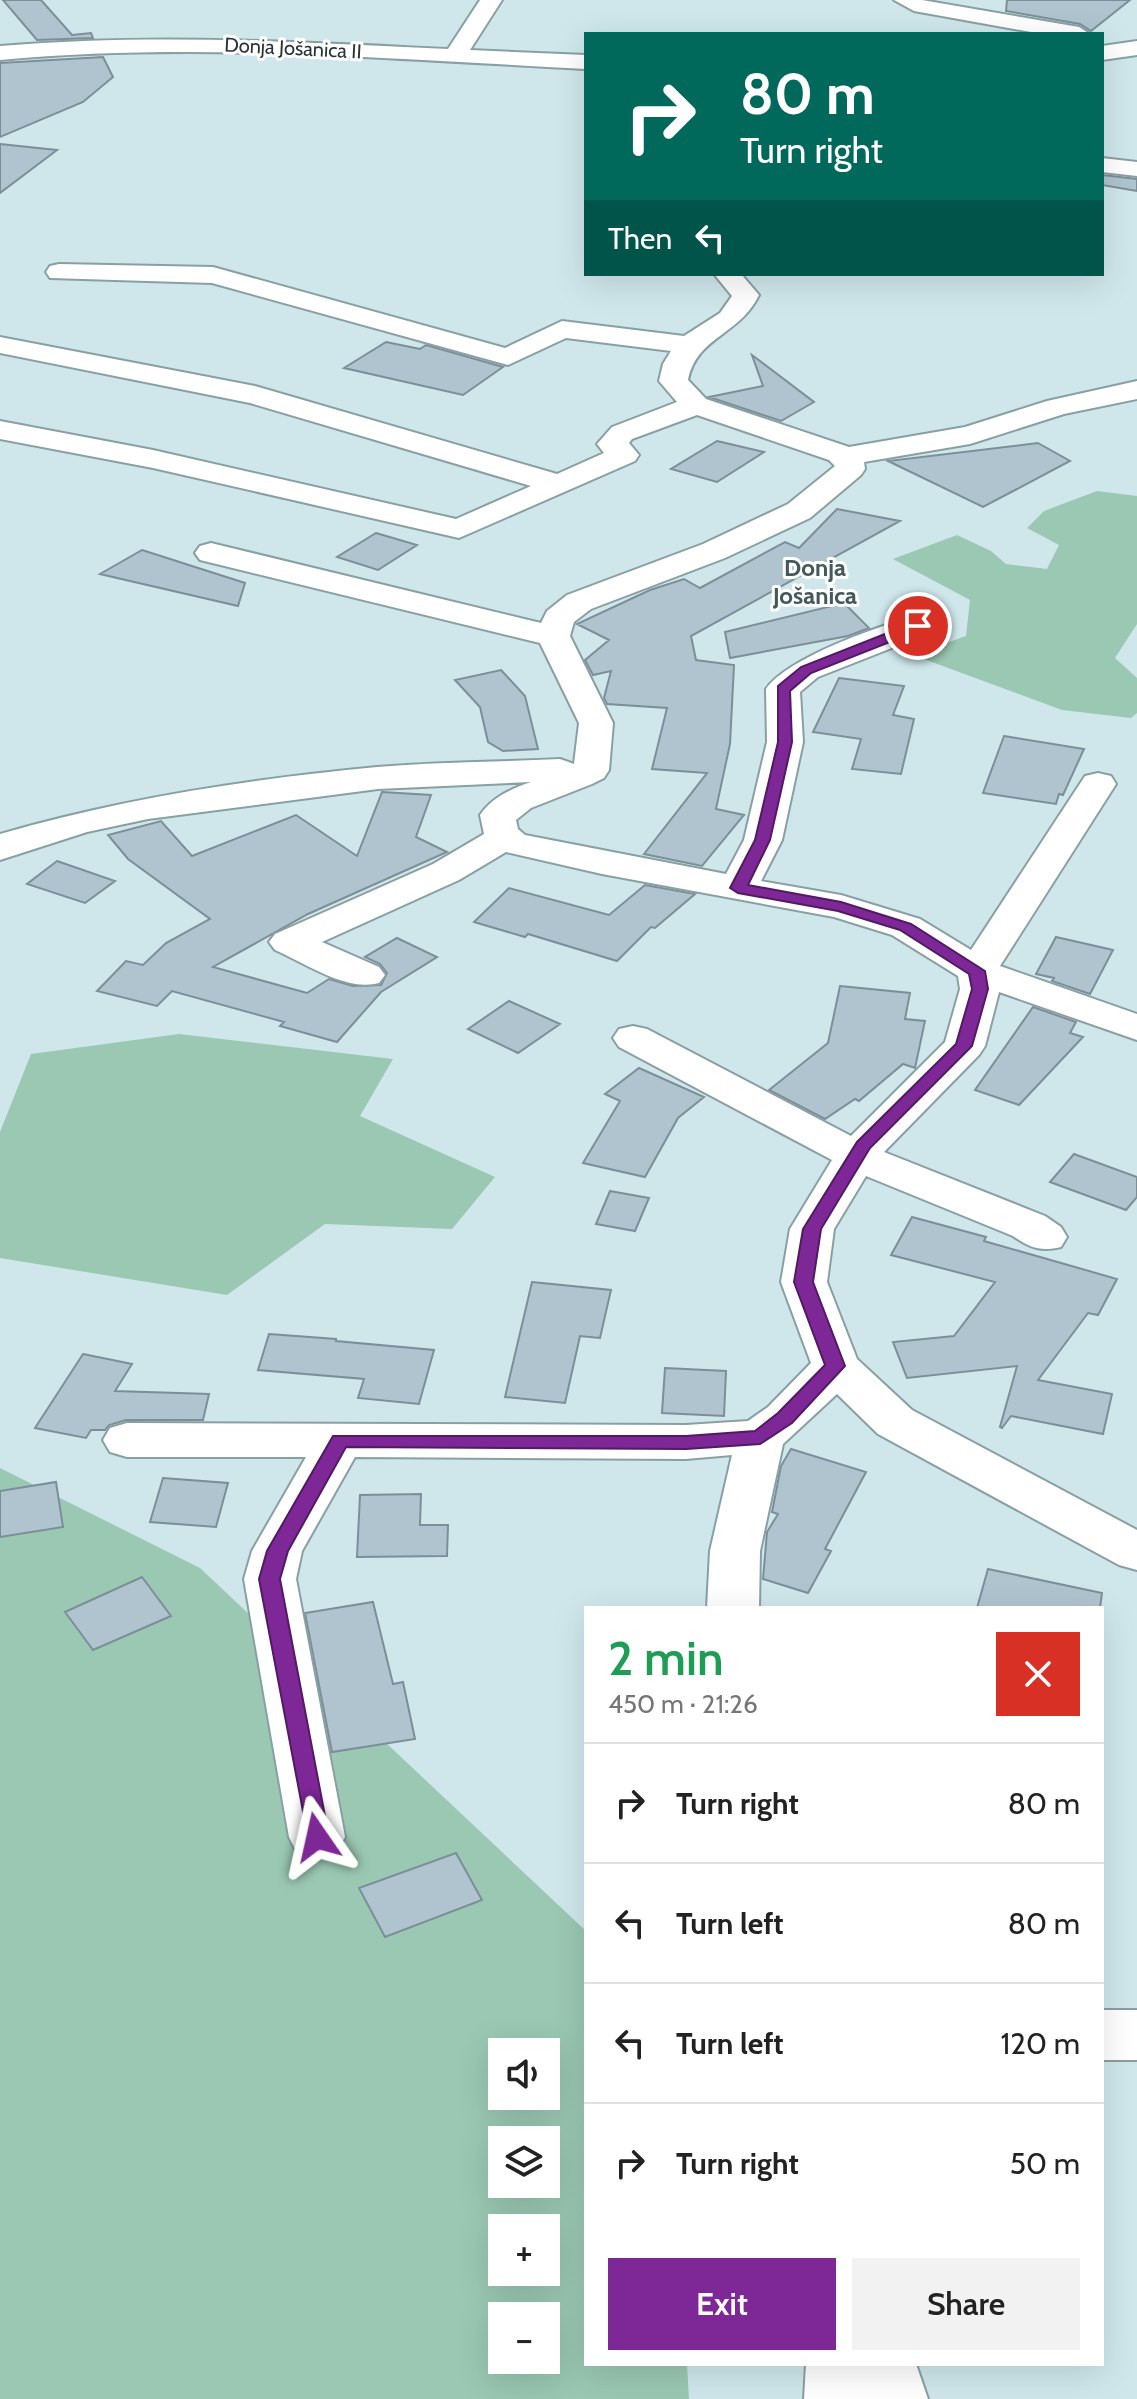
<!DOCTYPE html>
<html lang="en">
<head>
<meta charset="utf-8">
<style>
	:root { --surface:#fff; --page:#f2f2f2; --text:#222; --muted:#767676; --line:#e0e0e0; --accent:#7e2897 }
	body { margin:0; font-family:Cabin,sans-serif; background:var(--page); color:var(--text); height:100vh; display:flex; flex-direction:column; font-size:30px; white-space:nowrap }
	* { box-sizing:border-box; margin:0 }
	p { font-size:26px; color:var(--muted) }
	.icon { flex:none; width:44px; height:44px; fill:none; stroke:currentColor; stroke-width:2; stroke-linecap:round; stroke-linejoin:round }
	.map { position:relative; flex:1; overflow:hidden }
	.panel { position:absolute; left:584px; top:1606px; width:520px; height:760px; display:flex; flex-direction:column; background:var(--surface); border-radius:0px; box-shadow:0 8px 32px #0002 }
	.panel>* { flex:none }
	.guide { position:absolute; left:584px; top:32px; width:520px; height:244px; border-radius:0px; box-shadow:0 8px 32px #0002; background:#00695c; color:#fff; overflow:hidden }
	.controls { position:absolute; left:488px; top:2038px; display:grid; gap:16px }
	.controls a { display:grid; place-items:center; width:72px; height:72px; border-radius:0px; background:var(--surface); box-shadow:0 8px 32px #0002; font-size:40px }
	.pin { position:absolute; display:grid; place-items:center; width:68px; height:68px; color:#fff; margin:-34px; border:4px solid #fff; border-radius:50%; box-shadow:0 2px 8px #0007 }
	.me { position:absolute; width:88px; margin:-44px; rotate:349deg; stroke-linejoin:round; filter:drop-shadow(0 0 6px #0008) }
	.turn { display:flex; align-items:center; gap:28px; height:168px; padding:0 24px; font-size:36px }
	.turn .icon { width:104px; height:104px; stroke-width:2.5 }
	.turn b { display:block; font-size:56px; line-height:68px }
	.then { display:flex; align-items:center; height:76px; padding:0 24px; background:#0003; gap:16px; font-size:30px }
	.round { display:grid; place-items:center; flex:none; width:84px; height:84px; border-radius:0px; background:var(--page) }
	.head { display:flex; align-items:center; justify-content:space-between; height:136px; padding:0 24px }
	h1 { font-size:48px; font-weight:600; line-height:60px; color:#1e9e55 }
	.button { display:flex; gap:16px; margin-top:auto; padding:16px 24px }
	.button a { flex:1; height:92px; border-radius:0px; background:var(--accent); color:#fff; font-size:32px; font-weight:600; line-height:92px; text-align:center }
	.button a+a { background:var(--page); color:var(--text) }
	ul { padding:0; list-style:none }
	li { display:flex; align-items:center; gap:24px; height:120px; padding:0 24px; border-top:2px solid var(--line) }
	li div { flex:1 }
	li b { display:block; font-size:30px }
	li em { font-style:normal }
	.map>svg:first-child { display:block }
	.green { fill:#9ac8b2; fill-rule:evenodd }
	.building { fill:#b0c4cf; stroke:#7c8f99; stroke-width:2 }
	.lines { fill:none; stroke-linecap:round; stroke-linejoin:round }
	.minor-casing { stroke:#89a0a3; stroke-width:4 }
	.minor { fill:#fff; fill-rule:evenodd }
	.route { fill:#7e2897; stroke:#521a62; stroke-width:2 }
	.labels { text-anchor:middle; stroke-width:6; stroke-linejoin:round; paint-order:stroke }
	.far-street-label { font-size:20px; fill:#2a3435; stroke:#fff }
	.far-quarter-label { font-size:24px; font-weight:bold; fill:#44595d; stroke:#fff }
</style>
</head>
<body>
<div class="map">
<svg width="1137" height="2399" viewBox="0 0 1137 2399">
	<rect width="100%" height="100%" fill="#cfe7eb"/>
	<path class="green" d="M1097,491L1137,496V624L1115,658L1137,678V713L1131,718L1062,710L913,655L966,636L970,600L893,559L957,535L991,551L1006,564L1047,569L1059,545L1027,528L1044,511Z
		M179,1034L393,1059L360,1116L495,1177L452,1229L325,1224L227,1295L0,1258V1132L31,1054Z
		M0,1468L200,1568L586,1931V2364H687L689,2399H0ZM502,2052H546V2096H502ZM502,2140H546V2184H502ZM502,2228H546V2272H502ZM502,2316H546V2360H502Z"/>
	<path class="building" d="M3,0H41L72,35L91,33L93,38L37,40Z
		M1007,0H1130L1091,31L1080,24L1006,11Z
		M103,57L113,77L83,102L0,137V63Z
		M0,144L57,150L0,193Z
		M1102,175L1137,179V191L1102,185Z
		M386,342L420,349L426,345L503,367L463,395L344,368Z
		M752,355L814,402L781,421L709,397L763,386Z
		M717,441L764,452L717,482L671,469Z
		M1038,443L1070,461L983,507L888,461Z
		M837,509L900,521L691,636L696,660L734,665L730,744L716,809L744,815L702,866L644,854L707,773L652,769L667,708L607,704L604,698L611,671L593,675L585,660L609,640L577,624L650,590L684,579L700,588L785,542L799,548Z
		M376,533L417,545L378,570L337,557Z
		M142,550L245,583L238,606L100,574Z
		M844,603L869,628L848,636L730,658L725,632Z
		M501,670L525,696L538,749L503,751L488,742L480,707L455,680Z
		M839,678L904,686L893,715L914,719L901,774L852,769L861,739L813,732Z
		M1004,736L1084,749L1063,795L1059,794L1056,804L983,793Z
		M382,792L431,795L416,837L447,852L308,914L213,967L307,993L329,979L353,986L381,985L387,973L380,964L365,957L397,938L437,957L381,992L337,1042L280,1026L284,1022L172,991L157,1006L97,991L126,961L143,965L166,943L210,919L128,859L108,835L161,821L192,856L296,815L357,856Z
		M57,861L115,881L85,903L27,884Z
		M645,885L695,894L655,928L651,927L617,961L528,934L525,937L474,922L509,888L609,915Z
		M1056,937L1113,950L1090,994L1052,981L1054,978L1036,974Z
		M840,986L910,993L905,1019L925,1021L915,1068L903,1064L859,1101L855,1099L825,1119L769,1090L828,1043Z
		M509,1001L560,1024L518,1053L468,1029Z
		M1033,1007L1076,1022L1070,1033L1083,1037L1019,1105L975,1090Z
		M639,1068L704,1097L678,1118L645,1177L583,1163L620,1101L605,1094Z
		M1074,1154L1137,1177V1197L1126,1210L1050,1182Z
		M610,1191L649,1198L635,1231L596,1224Z
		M912,1217L986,1237L984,1241L1117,1279L1098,1315L1088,1313L1038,1380L1112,1394L1103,1434L1011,1416L1002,1428L1000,1427L1017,1366L907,1378L893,1342L954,1336L995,1282L891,1255Z
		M532,1282L611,1290L600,1338L580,1336L565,1403L505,1397Z
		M269,1334L336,1339V1341L434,1350L419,1404L358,1398L364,1379L258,1370Z
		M83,1354L132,1364L115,1391L209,1394L203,1420H126L109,1425L105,1430H91L86,1438L35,1428Z
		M665,1368L726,1371L724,1416L662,1413Z
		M791,1449L866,1472L825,1549L831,1551L808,1593L763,1579L767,1532L778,1514L772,1512L781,1466Z
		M163,1478L228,1483L216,1527L150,1522Z
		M56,1482L63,1527L0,1537V1491Z
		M421,1494L420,1525H448L447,1556L357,1557L360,1495Z
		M988,1569L1102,1593L1100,1608H977Z
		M142,1577L171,1616L93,1650L65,1612Z
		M373,1602L393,1684L403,1682L415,1739L332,1752L305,1613Z
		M456,1853L482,1900L385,1937L359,1888Z"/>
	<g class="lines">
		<defs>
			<path id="minor" d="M480,0H502L470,50L586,55V69C391,59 195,42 0,60V46C153,33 296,42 448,49Z
				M894,0H922L1079,27L1090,34H1042L914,11Z
				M1137,41V55L1102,60V46Z
				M1102,158L1137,162V176L1102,172Z
				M59,264L213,267L505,348L562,321L684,336L720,313L732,296L714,274H741L759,295C739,336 697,336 688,380L706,399L849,447L965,427L1047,401L1137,381V399L1064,414L970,444L864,462L865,469L861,475L810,518L725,558L591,609L574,622L570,636L613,723L609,770L604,778L592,784L531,808L516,820L518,829L525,835L726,874L744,840L767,742L766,689C787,658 880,625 918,616L930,619L935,626L930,633L818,677L800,692L803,742L782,840L761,881L841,895L920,919L971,950L1085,776L1098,773L1111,776L1116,784L1000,966L1137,1014V1040L999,992L985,1046L979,1055L884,1152L1045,1216L1061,1227L1067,1237L1061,1247C1041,1252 1030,1248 1013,1236L866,1176L834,1229L827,1282L857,1359L912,1410L1137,1530V1570L1119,1565L878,1434L837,1394L783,1444L760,1551L759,1608H707L710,1551L732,1455L686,1459L355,1457L302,1551L296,1579L345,1837L337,1853L317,1859L297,1853L289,1837L244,1579L252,1551L306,1457H127L110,1452L103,1440L110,1428L127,1423L686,1425L748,1421L768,1407L811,1363L781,1282L790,1229L832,1160L619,1047L613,1038L619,1029L633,1026L647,1029L851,1136L945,1042L960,989L958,976L892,935L834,917L602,874L506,852L459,880L322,942L379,967L385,975L379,983C346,992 305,963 275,950L269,942L275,934L433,864L484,834L480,815C492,797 511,789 531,782L378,789L148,819L87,832L0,860V834C123,798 250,779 377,767C438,762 499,762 560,759L574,764L579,723L540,643L200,560L195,553L200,546L211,543L541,623L547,611L567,595L703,544L788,504L835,466L829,460L697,415L632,439L629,443L639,455L635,461L459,538L153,468L0,439V421L153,450L456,519L531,486L250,403L0,353V337L255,386L557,474L604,453L597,444L612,427L677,402L659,381L663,364L671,351L566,338L508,365L212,283L50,278L46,272L50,266Z
				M1102,2010H1137V2060H1102Z
				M806,2364H916L928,2399H804Z"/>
		</defs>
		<use href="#minor" class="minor-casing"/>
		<use href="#minor" class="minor"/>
	</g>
	<path class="route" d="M918,621L925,626L923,629L811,673L790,691L792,742L770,840L748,885L841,902L911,924L985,971L988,989L972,1046L870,1148L821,1229L813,1282L845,1366L792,1423L760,1444L686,1449L346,1447L288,1551L280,1579L329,1837L326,1843L317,1846L309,1843L259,1579L267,1551L333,1436H686L755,1431L778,1413L825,1365L794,1282L803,1229L857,1142L956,1044L972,989L969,974L900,930L838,911L738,893L730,888L755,840L778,742V686L801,667Z"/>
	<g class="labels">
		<g class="far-street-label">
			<text transform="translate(293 48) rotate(3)" y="7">Donja Jošanica II</text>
		</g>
		<g class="far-quarter-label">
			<text x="815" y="576">Donja<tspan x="815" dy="28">Jošanica</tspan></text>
		</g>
	</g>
</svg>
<div class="controls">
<a><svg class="icon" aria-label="sound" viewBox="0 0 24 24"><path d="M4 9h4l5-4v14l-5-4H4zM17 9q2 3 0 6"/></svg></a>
<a><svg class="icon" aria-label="layers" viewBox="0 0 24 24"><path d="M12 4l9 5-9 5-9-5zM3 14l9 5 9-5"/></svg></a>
<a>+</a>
<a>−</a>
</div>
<div class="pin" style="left:918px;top:626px;background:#d93025"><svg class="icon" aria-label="arrive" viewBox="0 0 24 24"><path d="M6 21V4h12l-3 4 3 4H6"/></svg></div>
<svg class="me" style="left:317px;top:1837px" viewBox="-20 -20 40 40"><path d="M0-17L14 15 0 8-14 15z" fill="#7e2897" stroke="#fff" stroke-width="4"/></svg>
<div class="guide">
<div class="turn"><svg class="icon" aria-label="right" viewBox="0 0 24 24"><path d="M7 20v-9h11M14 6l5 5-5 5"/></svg><div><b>80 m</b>Turn right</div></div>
<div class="then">Then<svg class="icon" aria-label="left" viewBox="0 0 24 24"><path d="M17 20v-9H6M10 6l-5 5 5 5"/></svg></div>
</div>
<section class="panel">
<div class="head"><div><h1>2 min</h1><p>450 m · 21:26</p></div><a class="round" style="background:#d93025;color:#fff"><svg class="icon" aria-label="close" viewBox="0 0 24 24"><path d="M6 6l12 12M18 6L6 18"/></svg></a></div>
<ul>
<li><svg class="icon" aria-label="right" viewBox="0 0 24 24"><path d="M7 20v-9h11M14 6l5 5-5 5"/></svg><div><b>Turn right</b></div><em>80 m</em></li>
<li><svg class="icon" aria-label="left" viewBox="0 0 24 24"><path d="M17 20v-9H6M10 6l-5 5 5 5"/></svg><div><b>Turn left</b></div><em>80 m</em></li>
<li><svg class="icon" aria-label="left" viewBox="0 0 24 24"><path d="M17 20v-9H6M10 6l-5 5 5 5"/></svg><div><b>Turn left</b></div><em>120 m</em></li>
<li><svg class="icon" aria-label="right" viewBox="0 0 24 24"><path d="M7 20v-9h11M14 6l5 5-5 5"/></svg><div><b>Turn right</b></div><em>50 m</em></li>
</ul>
<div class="button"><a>Exit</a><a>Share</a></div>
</section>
</div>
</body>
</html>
